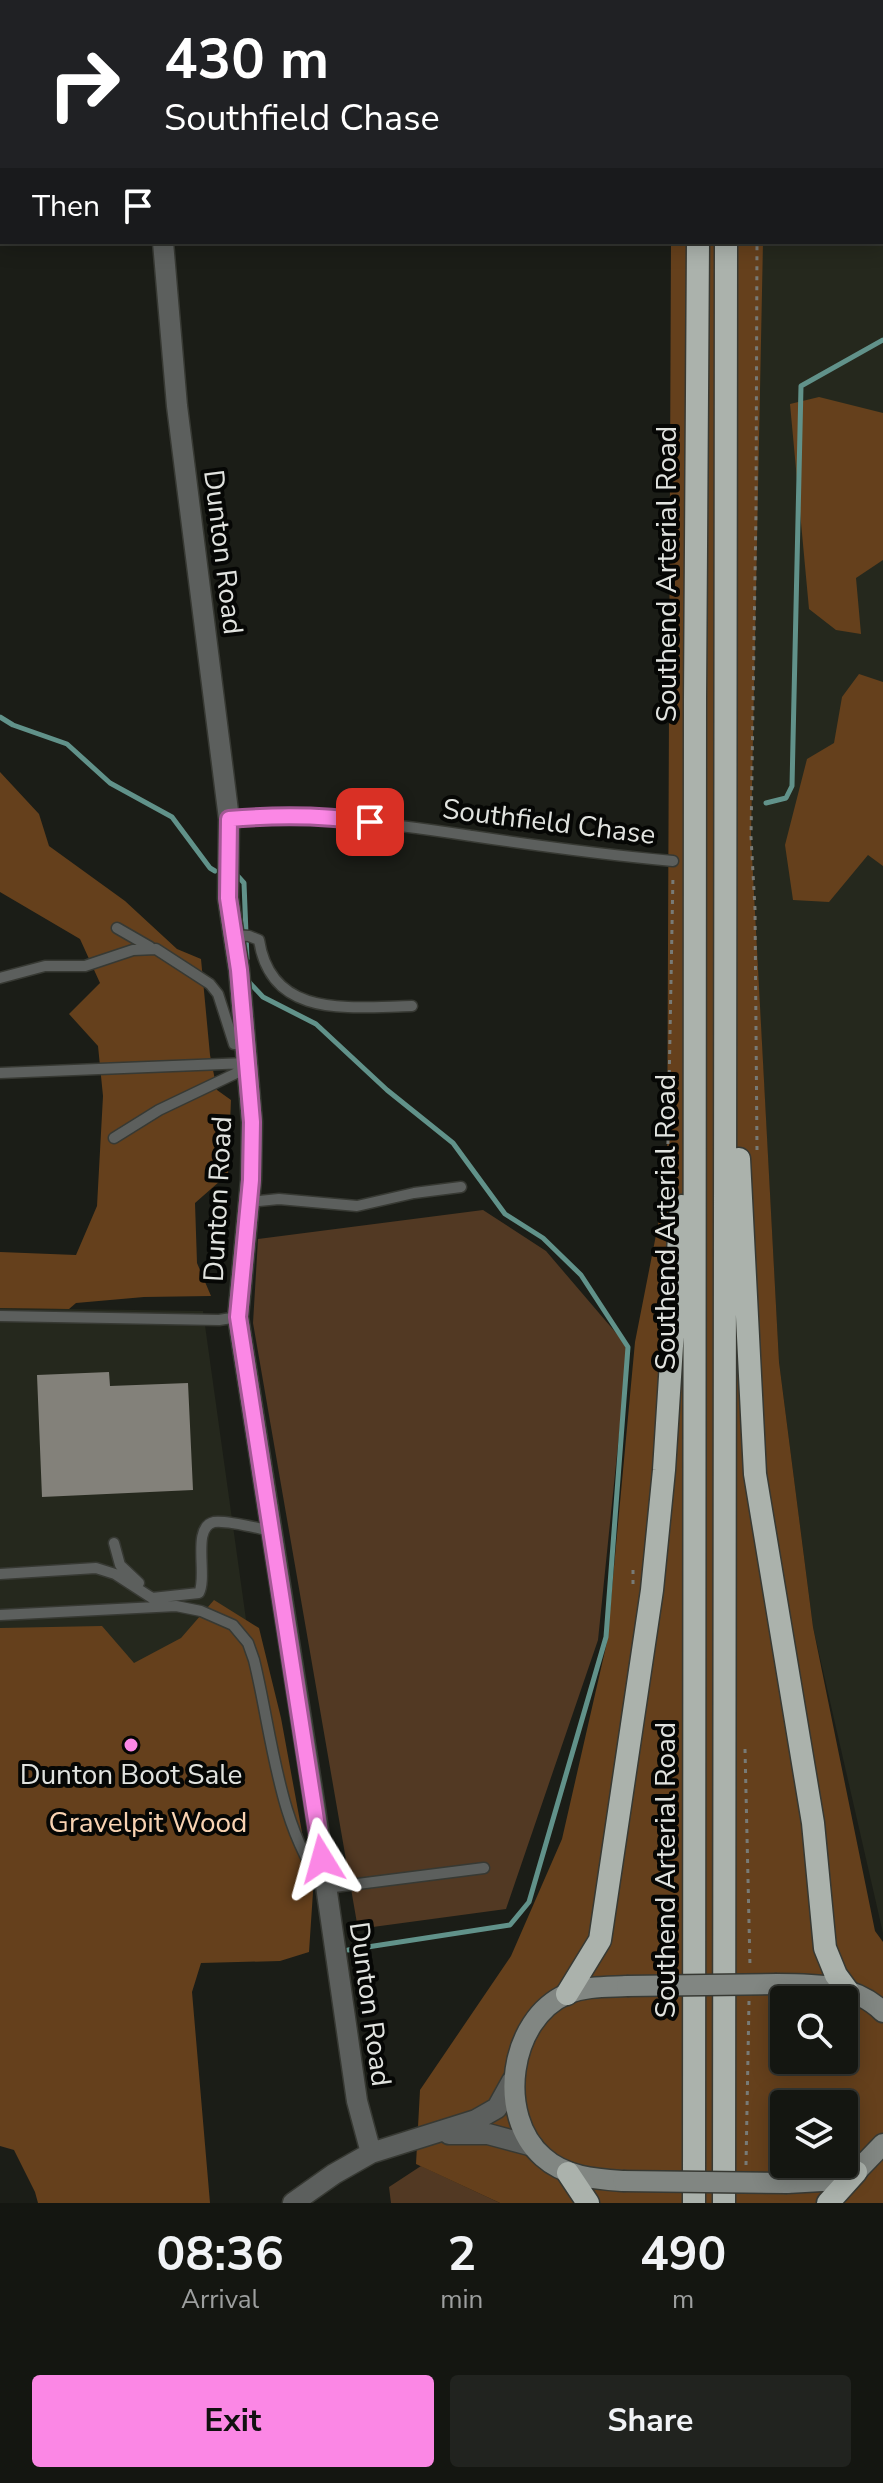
<!DOCTYPE html>
<html lang="en">
<head>
<meta charset="utf-8">
<style>
	:root { --surface:#141611; --page:#21231f; --text:#f1f3f6; --muted:#9d9f9f; --line:#333531; --accent:#fb87e5 }
	body { margin:0; font-family:"Nunito Sans",sans-serif; background:var(--page); color:var(--text); height:100vh; display:flex; flex-direction:column; font-size:30px; white-space:nowrap }
	* { box-sizing:border-box; margin:0 }
	p { font-size:26px; color:var(--muted) }
	.icon { flex:none; width:44px; height:44px; fill:none; stroke:currentColor; stroke-width:2; stroke-linecap:round; stroke-linejoin:round }
	.map { position:relative; height:2203px; overflow:hidden }
	.details { display:flex; flex-direction:column; background:var(--surface); flex:1 }
	.details>* { flex:none }
	.hud { position:absolute; left:0px; top:0px; width:884px; height:244px; box-shadow:0 4px 20px #0003,0 0 0 2px var(--line); background:#202124; color:#fff; overflow:hidden }
	.controls { position:absolute; left:770px; top:1986px; display:grid; gap:16px }
	.controls a { display:grid; place-items:center; width:88px; height:88px; border-radius:8px; background:var(--surface); box-shadow:0 4px 20px #0003,0 0 0 2px var(--line); font-size:40px }
	.pin { position:absolute; display:grid; place-items:center; width:68px; height:68px; color:#fff; margin:-34px; border-radius:16px; box-shadow:0 4px 12px #0006 }
	.me { position:absolute; width:88px; margin:-44px; rotate:352deg; stroke-linejoin:round; filter:drop-shadow(0 0 6px #0008) }
	.turn { display:flex; align-items:center; gap:28px; height:168px; padding:0 32px; font-size:36px }
	.turn .icon { width:104px; height:104px; stroke-width:2.5 }
	.turn b { display:block; font-size:56px; line-height:68px }
	.then { display:flex; align-items:center; height:76px; padding:0 32px; background:#0003; gap:16px; font-size:30px }
	.eta { display:flex; justify-content:space-evenly; align-items:center; height:136px; text-align:center }
	.eta b { font-size:48px; font-weight:700; line-height:56px }
	.button { display:flex; gap:16px; margin-top:auto; padding:16px 32px }
	.button a { flex:1; height:92px; border-radius:8px; background:var(--accent); color:#111; font-size:32px; font-weight:700; line-height:92px; text-align:center }
	.button a+a { background:var(--page); color:var(--text) }
	.map>svg:first-child { display:block }
	.built { fill:#25281d }
	.green { fill:#523923 }
	.forest { fill:#65401c; fill-rule:evenodd }
	.lines { fill:none; stroke-linecap:round; stroke-linejoin:round }
	.stream { stroke:#61928a; stroke-width:5 }
	.building { fill:#83817a }
	.service-casing { stroke:#373933; stroke-width:13 }
	.tertiary-casing { stroke:#373933; stroke-width:23 }
	.secondary-casing { stroke:#373933; stroke-width:23 }
	.trunk-casing { stroke:#373933; stroke-width:25 }
	.path { stroke:#787a75; stroke-width:3; stroke-dasharray:4 6; stroke-linecap:butt }
	.service { stroke:#5c5f5d; stroke-width:10 }
	.tertiary { stroke:#5c5f5d; stroke-width:20 }
	.secondary { stroke:#818682; stroke-width:20 }
	.trunk { stroke:#abb2ac; stroke-width:22 }
	.secondary-bridge-casing { stroke:#373933; stroke-width:23; stroke-linecap:butt }
	.secondary-bridge { stroke:#818682; stroke-width:20 }
	.route-casing { stroke:#a35895; stroke-width:20 }
	.route { stroke:#fb87e5; stroke-width:14 }
	.poi-dot { fill:#fb87e5; stroke:#060705; stroke-width:3 }
	.labels { text-anchor:middle; stroke-width:8; stroke-linejoin:round; paint-order:stroke }
	.street-label { font-size:28px; fill:#e1e3df; stroke:#060705 }
	.poi-label { font-size:28px; fill:#e1e3df; stroke:#060705 }
	.park-label { font-size:28px; fill:#f9d3b2; stroke:#060705 }
</style>
</head>
<body>
<div class="map">
<svg width="883" height="2203" viewBox="0 0 883 2203">
	<rect width="100%" height="100%" fill="#1b1d17"/>
	<path class="built" d="M768,0H883V1933L813,1627L779,1362L751,845L761,242H882V2H768Z
		M0,1308L203,1311L284,1892L0,1904Z"/>
	<path class="green" d="M483,1210L546,1251L628,1347L598,1640L506,1909L358,1929L253,1323L258,1239Z
		M421,2166L500,2203H391L389,2187Z"/>
	<path class="forest" d="M671,242H763L751,837L779,1362L813,1627L875,1931L883,1942V2203H500L416,2164L420,2090L511,1956L562,1839L607,1642L635,1342L667,1179ZM784,2000H844V2060H784ZM784,2104H844V2164H784Z
		M819,397L883,413V560L856,578L861,634L836,630L809,609L790,404Z
		M859,674L883,682V866L868,855L829,902L793,900L785,845L807,759L834,743L842,697Z
		M0,772L39,814L49,846L125,901L177,949L201,959L210,1055L217,1090L231,1100L228,1174L195,1203L197,1263L211,1296L144,1297L76,1303L69,1309L0,1308V1252L76,1255L97,1206L103,1096L98,1046L69,1014L100,983L80,939L0,892Z
		M214,1600L259,1628L281,1718L313,1892L309,1952L280,1961L201,1963L192,1992L210,2203H38L35,2192L14,2150L0,2146V1628L102,1626L134,1663L181,1638Z"/>
	<g class="lines">
		<path class="stream" d="M0,717L13,725L67,744L110,783L172,817L210,868L215,871
			M766,803L786,798L792,786L801,386L883,340
			M235,873L244,883L247,959
			M248,981L263,997L316,1024L387,1090L453,1143L505,1214L543,1238L581,1275L628,1347L606,1637L529,1902L510,1925L348,1950"/>
	</g>
	<path class="building" d="M109,1372L110,1386L188,1383L193,1490L42,1497L37,1375Z"/>
	<g class="lines">
		<defs>
			<path id="service" d="M0,209H2
				M229,819C311,812 391,824 472,836C539,846 606,855 673,861
				M117,928L150,947
				M234,935L249,936L259,940C271,1020 351,1007 412,1006
				M0,978L45,966H85L133,950L156,949L210,984L218,994L234,1044H245
				M0,1073L247,1063
				M114,1138L159,1110L247,1068
				M249,1202L279,1199L357,1206L414,1193L461,1187
				M0,1316L219,1320L238,1317
				M114,1543L120,1565L139,1583
				M0,1574L96,1568L115,1574L152,1598L199,1593C208,1576 191,1527 214,1522C227,1520 257,1528 271,1531
				M0,1615L176,1606L201,1611L233,1625L248,1643L254,1660C272,1733 278,1829 326,1888L484,1868"/>
			<path id="tertiary" d="M151,0V2
				M163,242L177,406L229,819L228,898L239,970L252,1122L251,1180L238,1317L314,1802L357,2101L371,2153
				M449,2134H488L533,2146
				M293,2203L334,2174L371,2153L476,2120L497,2108L512,2081"/>
			<path id="secondary" d="M777,1984C815,1984 855,1984 883,2012
				M623,2181C595,2179 565,2177 543,2157C496,2116 509,2019 567,1994C585,1986 607,1987 627,1986
				M787,2183L822,2181L856,2172L883,2144"/>
			<path id="trunk" d="M701,2V0
				M732,2V0
				M739,1159L755,1474L813,1823L825,1948L836,1975L847,1990
				M567,1994L600,1940L652,1590L664,1470L681,1206
				M568,2173L588,2203
				M694,2203L695,699L698,242
				M724,2203L726,242
				M828,2203L856,2172"/>
		</defs>
		<use href="#service" class="service-casing"/>
		<use href="#tertiary" class="tertiary-casing"/>
		<use href="#secondary" class="secondary-casing"/>
		<use href="#trunk" class="trunk-casing"/>
		<path class="path" d="M757,2V0
			M0,143H2
			M757,1150L755,909L751,837L756,512L757,242
			M667,1194L673,874
			M633,1584V1568
			M745,1749L750,1966
			M746,2165L749,2001"/>
		<use href="#service" class="service"/>
		<use href="#tertiary" class="tertiary"/>
		<use href="#secondary" class="secondary"/>
		<use href="#trunk" class="trunk"/>
		<defs>
			<path id="secondary-bridge" d="M627,1986L777,1984
				M623,2181L787,2183"/>
		</defs>
		<use href="#secondary-bridge" class="secondary-bridge-casing"/>
		<use href="#secondary-bridge" class="secondary-bridge"/>
	</g>
	<g class="lines">
		<defs>
			<path id="route" d="M322,1859L238,1317L251,1180L252,1122L239,970L228,898L229,819C276,815 323,815 370,822"/>
		</defs>
		<use href="#route" class="route-casing"/>
		<use href="#route" class="route"/>
	</g>
	<circle class="poi-dot" cx="131" cy="1745" r="8"/>
	<g class="labels">
		<g class="street-label">
			<text transform="translate(224 552) rotate(83)" y="10">Dunton Road</text>
			<text transform="translate(666 574) rotate(-90)" y="10">Southend Arterial Road</text>
			<text transform="translate(549 821) rotate(7)" y="10">Southfield Chase</text>
			<text transform="translate(217 1199) rotate(-87)" y="10">Dunton Road</text>
			<text transform="translate(665 1222) rotate(-90)" y="10">Southend Arterial Road</text>
			<text transform="translate(665 1870) rotate(-90)" y="10">Southend Arterial Road</text>
			<text transform="translate(371 2004) rotate(82)" y="10">Dunton Road</text>
		</g>
		<g class="poi-label">
			<text x="131" y="1784">Dunton Boot Sale</text>
		</g>
		<g class="park-label">
			<text x="148" y="1832">Gravelpit Wood</text>
		</g>
	</g>
</svg>
<div class="controls">
<a><svg class="icon" aria-label="search" viewBox="0 0 24 24"><circle cx="10" cy="10" r="6"/><path d="M15 15l6 6"/></svg></a>
<a><svg class="icon" aria-label="layers" viewBox="0 0 24 24"><path d="M12 4l9 5-9 5-9-5zM3 14l9 5 9-5"/></svg></a>
</div>
<div class="pin" style="left:370px;top:822px;background:#d93025"><svg class="icon" aria-label="arrive" viewBox="0 0 24 24"><path d="M6 21V4h12l-3 4 3 4H6"/></svg></div>
<svg class="me" style="left:322px;top:1859px" viewBox="-20 -20 40 40"><path d="M0-17L14 15 0 8-14 15z" fill="#fb87e5" stroke="#fff" stroke-width="4"/></svg>
<div class="hud">
<div class="turn"><svg class="icon" aria-label="right" viewBox="0 0 24 24"><path d="M7 20v-9h11M14 6l5 5-5 5"/></svg><div><b>430 m</b>Southfield Chase</div></div>
<div class="then">Then<svg class="icon" aria-label="arrive" viewBox="0 0 24 24"><path d="M6 21V4h12l-3 4 3 4H6"/></svg></div>
</div>
</div>
<section class="details">
<div class="eta">
<div><b>08:36</b><p>Arrival</p></div>
<div><b>2</b><p>min</p></div>
<div><b>490</b><p>m</p></div>
</div>
<div class="button"><a>Exit</a><a>Share</a></div>
</section>
</body>
</html>
